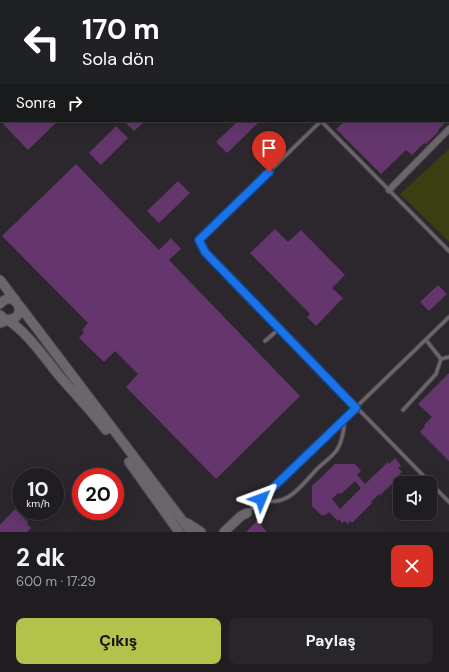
<!DOCTYPE html>
<html lang="tr">
<head>
<meta charset="utf-8">
<style>
	:root { --surface:#201d21; --page:#28262a; --text:#f1f3f6; --muted:#a2a2a5; --line:#3d3b3f; --accent:#b3c24b }
	body { margin:0; font-family:"DM Sans",sans-serif; background:var(--page); color:var(--text); height:100vh; display:flex; flex-direction:column; font-size:15px; white-space:nowrap }
	* { box-sizing:border-box; margin:0 }
	p { font-size:13px; color:var(--muted) }
	.icon { flex:none; width:22px; height:22px; fill:none; stroke:currentColor; stroke-width:2; stroke-linecap:round; stroke-linejoin:round }
	.map { position:relative; height:532px; overflow:hidden }
	.drawer { display:flex; flex-direction:column; background:var(--surface); flex:1 }
	.drawer>* { flex:none }
	.banner { position:absolute; left:0px; top:0px; width:449px; height:122px; box-shadow:0 4px 16px #0002,0 0 0 1px var(--line); background:#202124; color:#fff; overflow:hidden }
	.fabs { position:absolute; left:393px; top:476px; display:grid; gap:8px }
	.fabs a { display:grid; place-items:center; width:44px; height:44px; border-radius:8px; background:var(--surface); box-shadow:0 4px 16px #0002,0 0 0 1px var(--line); font-size:20px }
	.speed { position:absolute; left:12px; top:468px; display:flex; gap:8px; font-size:20px; font-weight:700; text-align:center }
	.speed>* { display:grid; place-content:center; width:52px; height:52px; border-radius:50%; background:var(--surface); box-shadow:0 4px 16px #0002,0 0 0 1px var(--line); line-height:1 }
	.speed small { font-size:10px; font-weight:400 }
	.speed .limit { border:6px solid #d22; background:#fff; color:#111 }
	.pin { position:absolute; display:grid; place-items:center; width:34px; height:34px; color:#fff; margin:-41px -17px; border-radius:50% 50% 50% 0; rotate:-45deg; box-shadow:0 0 4px #0007 }
	.pin .icon { rotate:45deg }
	.me { position:absolute; width:44px; margin:-22px; rotate:46deg; stroke-linejoin:round; filter:drop-shadow(0 0 3px #0008) }
	.turn { display:flex; align-items:center; gap:14px; height:84px; padding:0 16px; font-size:18px }
	.turn .icon { width:52px; height:52px; stroke-width:2.5 }
	.turn b { display:block; font-size:28px; line-height:34px }
	.then { display:flex; align-items:center; height:38px; padding:0 16px; background:#0003; gap:8px; font-size:15px }
	.round { display:grid; place-items:center; flex:none; width:42px; height:42px; border-radius:8px; background:var(--page) }
	.head { display:flex; align-items:center; justify-content:space-between; height:68px; padding:0 16px }
	h1 { font-size:24px; font-weight:700; line-height:30px }
	.primary-button { display:flex; gap:8px; margin-top:auto; padding:8px 16px }
	.primary-button a { flex:1; height:46px; border-radius:8px; background:var(--accent); color:#111; font-size:16px; font-weight:700; line-height:46px; text-align:center }
	.primary-button a+a { background:var(--page); color:var(--text) }
	.map>svg:first-child { display:block }
	.green { fill:#393f11 }
	.building { fill:#65366d; fill-rule:evenodd }
	.lines { fill:none; stroke-linecap:round; stroke-linejoin:round }
	.lane-casing { stroke:#4a464a; stroke-width:5 }
	.street-casing { stroke:#4a464a; stroke-width:8 }
	.secondary-casing { stroke:#4a464a; stroke-width:11 }
	.lane { stroke:#6b666c; stroke-width:3 }
	.street { stroke:#6b666c; stroke-width:6 }
	.secondary { stroke:#6b666c; stroke-width:9 }
	.route-casing { stroke:#114b97; stroke-width:10 }
	.route { stroke:#1a73e8; stroke-width:7 }
</style>
</head>
<body>
<div class="map">
<svg width="449" height="532" viewBox="0 0 449 532">
	<rect width="100%" height="100%" fill="#2b272c"/>
	<path class="green" d="M449,149V242L400,194Z"/>
	<path class="building" d="M7,121H58L28,150L3,124Z
		M124,121H145L134,131Z
		M238,121H260L227,153L216,142Z
		M345,121H447L438,130L439,131L426,144L424,143L412,155L406,150L381,174L336,129Z
		M116,126L128,138L101,165L89,153Z
		M76,164L159,250L171,238L181,249L169,260L300,396L216,479L126,387L138,374L115,351L104,362L79,338L84,332L82,330L88,323L2,236Z
		M178,181L190,193L159,223L147,211Z
		M275,229L288,242L301,230L345,275L332,288L343,298L316,326L307,317L310,314L250,253Z
		M438,285L447,294L429,311L420,302Z
		M449,373V461L420,432L425,426L424,425L432,417L418,404Z
		M395,458L401,466L398,468L402,472L399,474L401,476L380,495L379,494L371,502L372,503L352,523L350,521L348,524L345,521L342,523L339,519L338,521L329,512L324,516L323,514L322,516L312,506V486L335,464H355L361,471L357,475L365,484L388,462L389,464ZM355,481L361,488L340,509L332,499L338,493L339,494L340,493L341,494Z
		M15,509L28,522L27,524L31,528L27,532H0V525Z
		M257,521L267,532H246Z"/>
	<g class="lines">
		<defs>
			<path id="lane" d="M201,0L202,1
				M399,0L400,1
				M394,1L395,0
				M448,51L449,52
				M321,121L199,240L205,252L449,502
				M321,121L449,251
				M426,340L441,359
				M265,341L279,329
				M441,359L449,357
				M403,410L436,374L441,359
				M261,499C288,509 302,484 318,468C324,462 334,456 338,448C343,440 344,428 345,419
				M248,512L449,317"/>
			<path id="street" d="M448,61L449,62
				M389,190L449,129"/>
			<path id="secondary" d="M0,280L16,301
				M0,304C14,287 29,316 11,319C6,321 3,318 0,315
				M19,305L191,532
				M0,323L8,320C31,336 44,358 62,379C77,396 92,412 106,430
				M129,462L179,532
				M187,523L201,532
				M224,532L241,516L247,513"/>
		</defs>
		<use href="#lane" class="lane-casing"/>
		<use href="#street" class="street-casing"/>
		<use href="#secondary" class="secondary-casing"/>
		<use href="#lane" class="lane"/>
		<use href="#street" class="street"/>
		<use href="#secondary" class="secondary"/>
	</g>
	<g class="lines">
		<defs>
			<path id="route" d="M261,499L356,408L205,252L199,240L269,172"/>
		</defs>
		<use href="#route" class="route-casing"/>
		<use href="#route" class="route"/>
	</g>
</svg>
<div class="fabs">
<a><svg class="icon" aria-label="sound" viewBox="0 0 24 24"><path d="M4 9h4l5-4v14l-5-4H4zM17 9q2 3 0 6"/></svg></a>
</div>
<div class="speed"><div>10<small>km/h</small></div><div class="limit">20</div></div>
<div class="pin" style="left:269px;top:172px;background:#d93025"><svg class="icon" aria-label="arrive" viewBox="0 0 24 24"><path d="M6 21V4h12l-3 4 3 4H6"/></svg></div>
<svg class="me" style="left:261px;top:499px" viewBox="-20 -20 40 40"><path d="M0-17L14 15 0 8-14 15z" fill="#1a73e8" stroke="#fff" stroke-width="4"/></svg>
<div class="banner">
<div class="turn"><svg class="icon" aria-label="left" viewBox="0 0 24 24"><path d="M17 20v-9H6M10 6l-5 5 5 5"/></svg><div><b>170 m</b>Sola dön</div></div>
<div class="then">Sonra<svg class="icon" aria-label="right" viewBox="0 0 24 24"><path d="M7 20v-9h11M14 6l5 5-5 5"/></svg></div>
</div>
</div>
<section class="drawer">
<div class="head"><div><h1>2 dk</h1><p>600 m · 17:29</p></div><a class="round" style="background:#d93025;color:#fff"><svg class="icon" aria-label="close" viewBox="0 0 24 24"><path d="M6 6l12 12M18 6L6 18"/></svg></a></div>
<div class="primary-button"><a>Çıkış</a><a>Paylaş</a></div>
</section>
</body>
</html>
